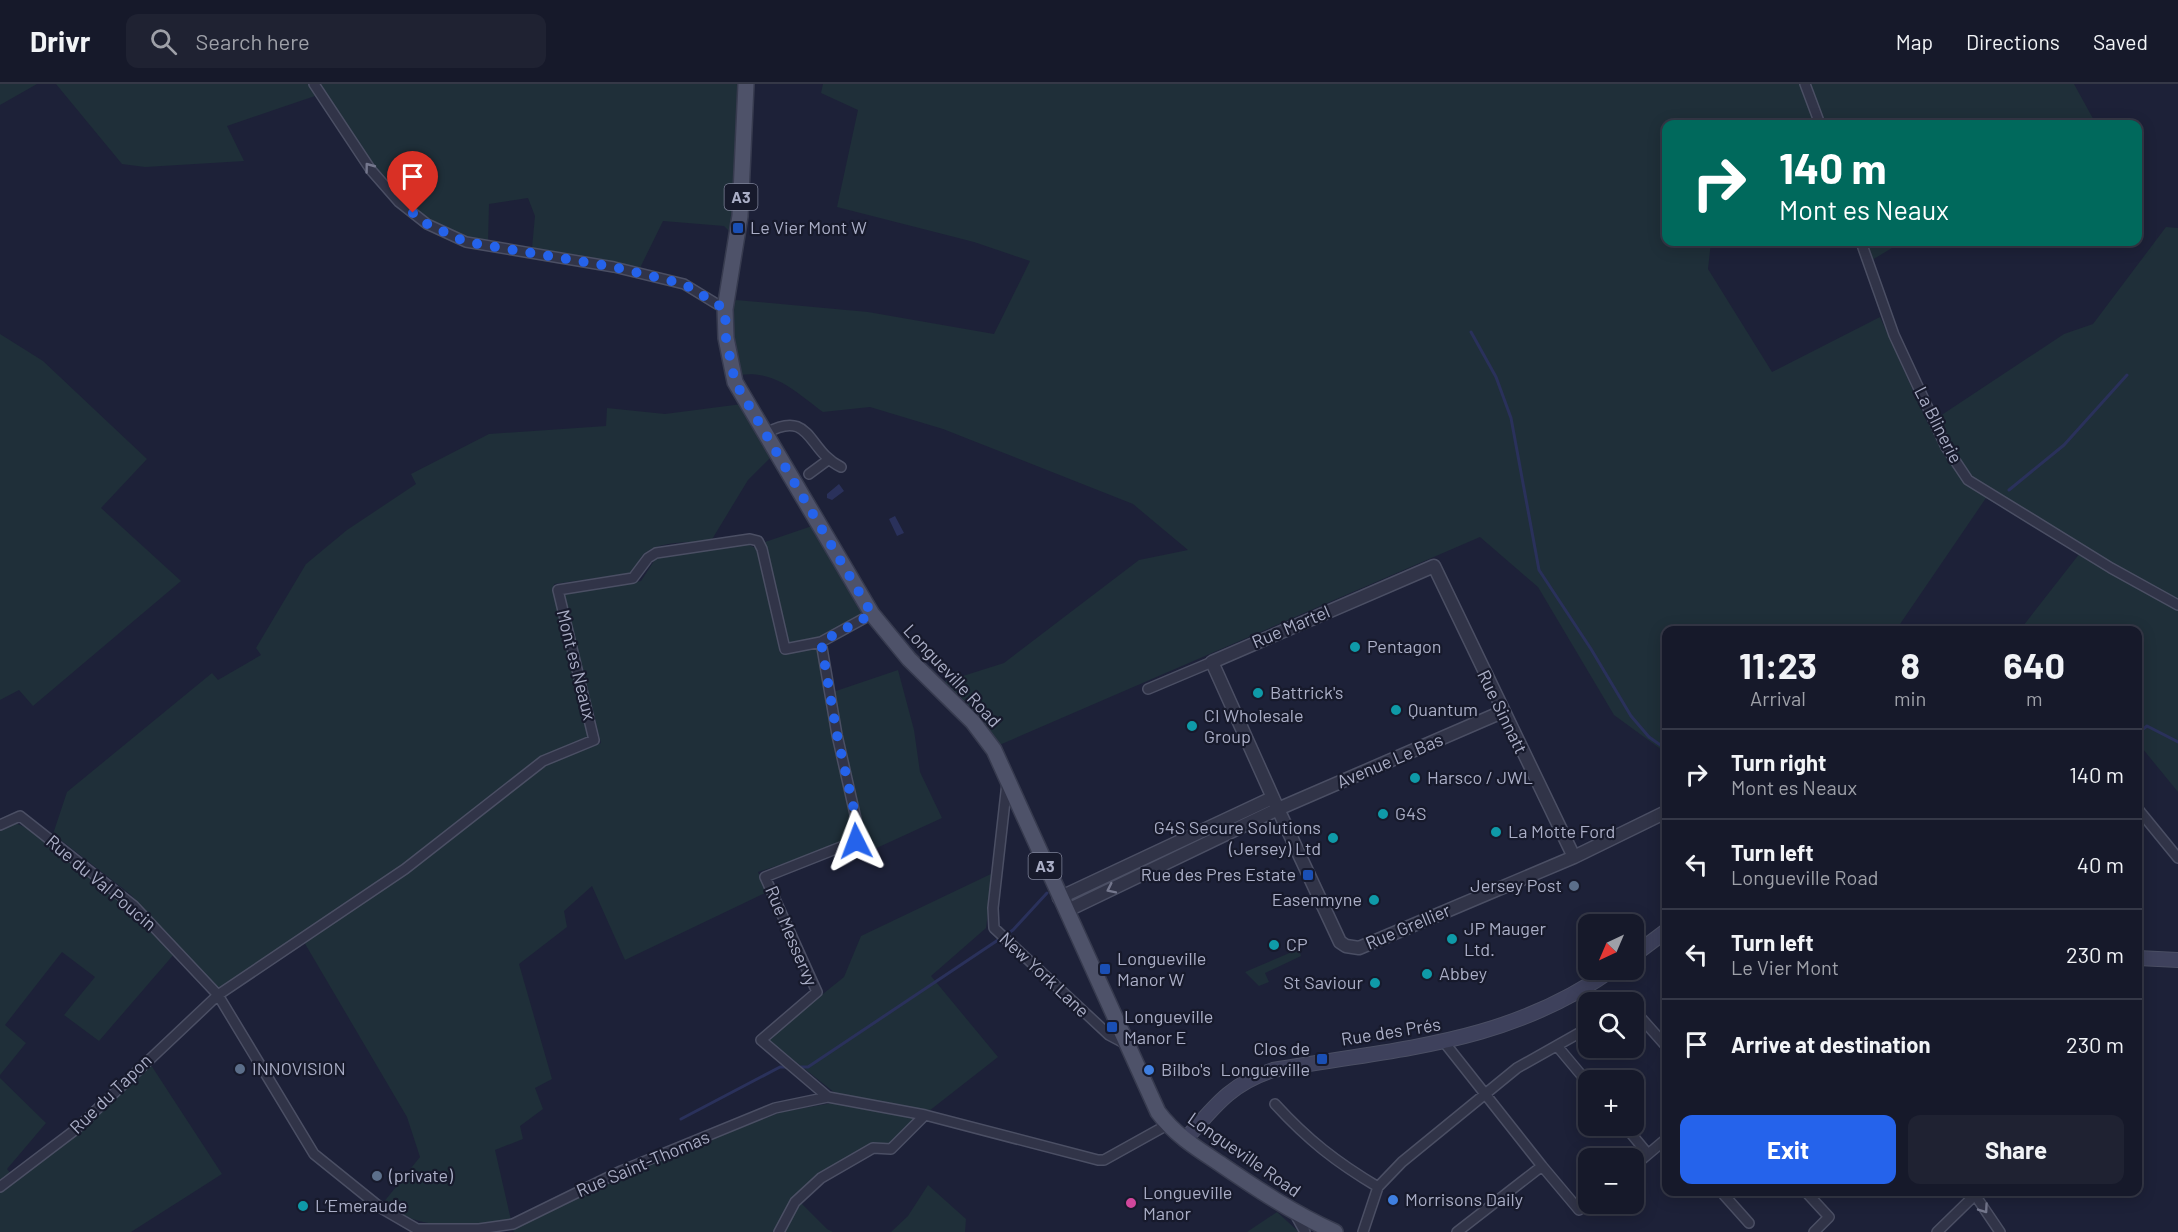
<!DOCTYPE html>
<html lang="en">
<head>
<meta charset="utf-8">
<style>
	:root { --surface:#16192a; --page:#1f2232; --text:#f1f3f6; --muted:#9ea0a8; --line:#353847; --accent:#2563eb }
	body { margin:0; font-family:Barlow,sans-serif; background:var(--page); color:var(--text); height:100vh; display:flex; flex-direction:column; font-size:22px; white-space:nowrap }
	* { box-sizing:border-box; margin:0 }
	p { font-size:20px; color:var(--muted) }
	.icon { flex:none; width:33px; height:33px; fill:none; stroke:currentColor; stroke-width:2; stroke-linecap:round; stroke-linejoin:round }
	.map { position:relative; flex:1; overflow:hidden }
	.drawer { position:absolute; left:1662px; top:542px; width:480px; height:570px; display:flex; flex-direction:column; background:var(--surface); border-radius:12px; box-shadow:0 3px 15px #0003,0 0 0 2px var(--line) }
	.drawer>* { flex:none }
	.top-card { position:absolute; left:1662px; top:36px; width:480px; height:126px; border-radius:12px; box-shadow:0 3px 15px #0003,0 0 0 2px var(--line); background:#00695c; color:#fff; overflow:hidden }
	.needle { width:39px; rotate:224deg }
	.fabs { position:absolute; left:1578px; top:830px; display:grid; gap:12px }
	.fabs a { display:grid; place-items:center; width:66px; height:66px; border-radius:12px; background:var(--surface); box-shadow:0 3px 15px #0003,0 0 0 2px var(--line); font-size:30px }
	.pin { position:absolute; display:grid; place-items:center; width:51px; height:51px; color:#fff; margin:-62px -26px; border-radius:50% 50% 50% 0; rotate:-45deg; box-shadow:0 0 6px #0007 }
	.pin .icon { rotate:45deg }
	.me { position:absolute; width:66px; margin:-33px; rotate:357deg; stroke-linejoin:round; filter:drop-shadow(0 0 4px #0008) }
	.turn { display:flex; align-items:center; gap:21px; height:126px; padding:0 18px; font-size:27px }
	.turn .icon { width:78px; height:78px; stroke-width:2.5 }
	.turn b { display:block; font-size:42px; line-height:51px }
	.eta { display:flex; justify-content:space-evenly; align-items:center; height:102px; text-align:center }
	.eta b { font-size:36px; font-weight:700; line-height:42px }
	.button { display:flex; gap:12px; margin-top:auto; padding:12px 18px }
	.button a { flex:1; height:69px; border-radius:12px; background:var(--accent); color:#fff; font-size:24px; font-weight:700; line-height:69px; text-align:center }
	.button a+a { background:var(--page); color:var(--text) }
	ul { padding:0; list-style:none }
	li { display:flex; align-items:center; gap:18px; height:90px; padding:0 18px; border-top:2px solid var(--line) }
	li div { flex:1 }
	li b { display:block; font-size:22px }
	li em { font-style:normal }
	header { display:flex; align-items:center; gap:36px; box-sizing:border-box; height:84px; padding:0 30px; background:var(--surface); border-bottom:2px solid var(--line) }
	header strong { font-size:28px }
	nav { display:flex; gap:33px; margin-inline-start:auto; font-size:21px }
	.search { width:420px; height:54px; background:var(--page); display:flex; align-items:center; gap:15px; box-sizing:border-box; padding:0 21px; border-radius:12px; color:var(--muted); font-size:22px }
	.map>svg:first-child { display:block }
	.green { fill:#1f2f39 }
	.water { fill:#2a315b }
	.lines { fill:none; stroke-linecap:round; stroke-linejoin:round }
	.stream { stroke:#2a315b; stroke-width:3 }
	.minor-casing { stroke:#4b4f64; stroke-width:12 }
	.tertiary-casing { stroke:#4b4f64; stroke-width:15 }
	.secondary-casing { stroke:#4b4f64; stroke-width:16 }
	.primary-casing { stroke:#373b4f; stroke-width:18 }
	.minor { stroke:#313448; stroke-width:9 }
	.tertiary { stroke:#313448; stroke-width:12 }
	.secondary { stroke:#3e415c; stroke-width:14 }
	.primary { stroke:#4e5269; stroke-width:15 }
	.oneway { stroke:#74778d }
	.route { stroke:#2563eb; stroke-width:10; stroke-dasharray:0 18 }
	.transit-dot { fill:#1a4fb4; stroke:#171a2c; stroke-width:2 }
	.culture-dot { fill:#0f9aa8; stroke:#171a2c; stroke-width:2 }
	.service-dot { fill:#5c6f8a; stroke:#171a2c; stroke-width:2 }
	.shop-dot { fill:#3f7fe0; stroke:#171a2c; stroke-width:2 }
	.hotel-dot { fill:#d1479c; stroke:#171a2c; stroke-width:2 }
	.labels { text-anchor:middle; stroke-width:4.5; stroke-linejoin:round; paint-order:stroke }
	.shield { fill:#171a2c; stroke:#7e8298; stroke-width:1.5 }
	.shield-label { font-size:16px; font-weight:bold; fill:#aaaec6 }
	.poi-label { font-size:18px; fill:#aaaec6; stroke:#171a2c; text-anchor:start }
	.street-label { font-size:18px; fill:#aaaec6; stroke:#171a2c }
</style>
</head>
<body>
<header>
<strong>Drivr</strong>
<div class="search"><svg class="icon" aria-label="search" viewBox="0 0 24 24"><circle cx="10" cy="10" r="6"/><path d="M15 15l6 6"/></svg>Search here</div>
<nav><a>Map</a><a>Directions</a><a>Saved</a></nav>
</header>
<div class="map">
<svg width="2178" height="1148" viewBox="0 0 2178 1148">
	<rect width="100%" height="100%" fill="#1d2138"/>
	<path class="green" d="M0,0H37L0,21Z
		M56,0H308L315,12L227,42L244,77L145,83L122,80Z
		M321,0H737L736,121L732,150L724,142L663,137L640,184L532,164L535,132L528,114L489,120L488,158C399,139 366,71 321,0Z
		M823,0H1800L1815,40H1666V158H1711L1708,185L1772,288L1880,233L1928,340L2064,250L2093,240L2166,143L2178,144V708L2138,659V546H2020L2080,469L1986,414L1896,546H1666V669L1614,631L1538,503L1480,453L997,662L975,627L944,598L1004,579L1139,476L1188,466L1133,420L943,345L870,323L823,328C796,308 775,286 740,291C736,270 723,234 736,216L868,228L994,250L1030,177L974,158L837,123L858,26L821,9Z
		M1809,0H2074L2096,40H1823Z
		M1865,158H1902L1872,176Z
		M0,250L43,277L147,375L101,424L181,497L33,622L19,606L0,616Z
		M742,320L772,372L748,396L711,457C691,459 660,456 644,470C638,475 637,484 631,489L554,500L589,653L542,674L379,799L220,906L130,810L53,750L67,708L212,589L218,596L261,571L256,564L306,480L347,446L416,400L411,390L489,350L606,342L607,324L665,330Z
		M815,441L864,529L821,553L786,560L765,458Z
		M747,460L758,465L780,569L817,563L837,673L856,748L851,757L758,788L767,808L625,876L592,802L564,827L567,843L519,880L552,995L535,1004L543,1025L520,1042L523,1055L495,1066L511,1136C466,1143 420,1148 383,1119L420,1073L407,1033L304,858L544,679L601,659L564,509L641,497L656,474L668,469Z
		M898,586L914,646L920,688L942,734L868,768L863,759L865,752L833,608Z
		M14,739C33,744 51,762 67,775C105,805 142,834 175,869L99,957L64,931L95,893L62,868L5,941L26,959L0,991V746Z
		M993,789L986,844L931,892L998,973L929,1027L835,1009L767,955L844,893L861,852Z
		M1299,865L1301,872L1265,889L1269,898L1259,902L1245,888Z
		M149,978L222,1090L131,1148H0V1106L79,1049Z
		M0,994L46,1039L7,1085L12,1091L0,1099Z
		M832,1019L919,1035L894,1060L819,1091L775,1148H514L512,1145L616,1093L781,1028Z
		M928,1101L966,1135L965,1148H891L908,1132Z
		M799,1117L827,1145L833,1148H781Z
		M1277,1128L1299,1148H1247Z"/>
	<path class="water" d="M839,400L844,407L832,416L827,414V410Z
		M895,432L904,449L897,452L889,435Z"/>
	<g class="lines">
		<path class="stream" d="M1471,248L1496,293L1511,334L1539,486L1591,565L1631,632L1649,653L1666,665
			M2009,406L2064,361L2127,291
			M2138,649L2147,642L2178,658
			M796,983H808L1013,846L1047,809
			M681,1035L780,983H789"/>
		<defs>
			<path id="minor" d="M314,0L371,86L399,118L427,140L466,158L614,183L684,200L725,225
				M1805,0L1820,40
				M1861,158L1894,251L1946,363L1968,396L2111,484L2178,521
				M766,349C812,324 807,367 841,383
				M809,390L828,376
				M821,558L837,651L859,748L856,757L765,793L817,908L761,956L828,1013
				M1148,605L1212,578
				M1007,699L993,824L994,844L1109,951L1126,960
				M2138,725L2178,774
				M0,741L20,732L134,822L218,911L314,1070L381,1124L417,1145H479L513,1140L621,1087L775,1024L828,1013L925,1031L1098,1076H1104L1167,1041
				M1634,926L1666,962
				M1444,958L1542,1082
				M1557,962L1588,999
				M1275,1020C1308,1056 1336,1078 1378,1103
				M1624,1041L1648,1070
				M1634,1082L1666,1055
				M0,1103L75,1046L218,911L405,785L543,677L594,656L558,506L633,494L648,474L656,469L750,455L758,457L762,465L785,565L821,558L872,530
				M1728,1107L1724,1111L1749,1139
				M1805,1107L1829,1133L1814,1148
				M1295,1130L1305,1148
				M779,1148L795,1118L821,1094L873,1064L891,1065L925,1031
				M1363,1148L1378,1103L1402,1078L1517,984L1588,944
				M1457,1148L1542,1082L1579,1126L1588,1118
				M1937,1148L1975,1111L2000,1148"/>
			<path id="tertiary" d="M1502,628L1278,725L1212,578L1434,482L1574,773
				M1059,814L1272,714
				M1066,827L1278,725L1340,858L1346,862L1359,864L1574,773L1666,728"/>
			<path id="secondary" d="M1634,871L1666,847
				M2138,874L2178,876
				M1185,1056C1214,1023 1230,1000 1273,986C1397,964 1506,961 1613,885"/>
			<path id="primary" d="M746,0L740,132L725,225L726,254L735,298L872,530L909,575L973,638L994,666L1158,1028C1174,1050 1196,1064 1219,1079C1257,1105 1293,1129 1335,1148"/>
		</defs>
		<use href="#minor" class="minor-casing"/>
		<use href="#tertiary" class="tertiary-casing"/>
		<use href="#secondary" class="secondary-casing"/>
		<use href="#primary" class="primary-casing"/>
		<use href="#minor" class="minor"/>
		<use href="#tertiary" class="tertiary"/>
		<use href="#secondary" class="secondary"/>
		<use href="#primary" class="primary"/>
	</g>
	<defs><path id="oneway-chevron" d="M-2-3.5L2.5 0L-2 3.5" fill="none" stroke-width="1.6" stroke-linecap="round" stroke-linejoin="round" transform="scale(1.5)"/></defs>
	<g class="oneway">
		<use href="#oneway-chevron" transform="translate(369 83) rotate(-127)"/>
		<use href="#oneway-chevron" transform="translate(1111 805) rotate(154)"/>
		<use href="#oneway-chevron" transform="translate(1984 1125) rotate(55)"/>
	</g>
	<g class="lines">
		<path class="route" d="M413,129L427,140L466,158L614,183L684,200L725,225L726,254L735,298L872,530L821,558L837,651L859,748L856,757"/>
	</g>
	<g class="transit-dot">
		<rect x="732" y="138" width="12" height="12" rx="3"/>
		<rect x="1302" y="785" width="12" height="12" rx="3"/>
		<rect x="1099" y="879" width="12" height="12" rx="3"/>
		<rect x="1106" y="937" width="12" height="12" rx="3"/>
		<rect x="1316" y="969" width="12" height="12" rx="3"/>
	</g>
	<g class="culture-dot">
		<circle cx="1355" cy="563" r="6"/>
		<circle cx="1258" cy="609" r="6"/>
		<circle cx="1396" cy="626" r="6"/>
		<circle cx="1192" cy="642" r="6"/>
		<circle cx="1415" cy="694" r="6"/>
		<circle cx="1383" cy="730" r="6"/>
		<circle cx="1496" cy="748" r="6"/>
		<circle cx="1333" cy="754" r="6"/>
		<circle cx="1374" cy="816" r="6"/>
		<circle cx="1452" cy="855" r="6"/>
		<circle cx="1274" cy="861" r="6"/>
		<circle cx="1427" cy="890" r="6"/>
		<circle cx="1375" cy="899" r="6"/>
		<circle cx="303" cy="1122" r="6"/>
	</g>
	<g class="service-dot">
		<circle cx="1574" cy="802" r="6"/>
		<circle cx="240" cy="985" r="6"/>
		<circle cx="377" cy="1092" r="6"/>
	</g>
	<g class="shop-dot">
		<circle cx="1149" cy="986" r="6"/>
		<circle cx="1393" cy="1116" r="6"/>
	</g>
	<circle class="hotel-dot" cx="1131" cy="1119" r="6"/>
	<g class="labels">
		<g class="shield">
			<rect x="724.5" y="100" width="33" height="26" rx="4.5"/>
			<rect x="1028.5" y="769" width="33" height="26" rx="4.5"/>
		</g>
		<g class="shield-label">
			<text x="741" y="119">A3</text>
			<text x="1045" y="788">A3</text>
		</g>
		<g class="poi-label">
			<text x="750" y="150">Le Vier Mont W</text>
			<text x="1367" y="569">Pentagon</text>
			<text x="1270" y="615">Battrick's</text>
			<text x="1408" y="632">Quantum</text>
			<text x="1204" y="638">CI Wholesale<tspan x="1204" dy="21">Group</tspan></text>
			<text x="1427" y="700">Harsco / JWL</text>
			<text x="1395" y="736">G4S</text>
			<text x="1321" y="750" text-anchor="end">G4S Secure Solutions<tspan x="1321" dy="21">(Jersey) Ltd</tspan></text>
			<text x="1508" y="754">La Motte Ford</text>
			<text x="1296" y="797" text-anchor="end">Rue des Pres Estate</text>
			<text x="1562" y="808" text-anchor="end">Jersey Post</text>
			<text x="1362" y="822" text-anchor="end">Easenmyne</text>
			<text x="1464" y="851">JP Mauger<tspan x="1464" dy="21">Ltd.</tspan></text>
			<text x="1286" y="867">CP</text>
			<text x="1117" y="881">Longueville<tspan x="1117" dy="21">Manor W</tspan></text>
			<text x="1439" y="896">Abbey</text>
			<text x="1363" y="905" text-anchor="end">St Saviour</text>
			<text x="1124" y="939">Longueville<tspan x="1124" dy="21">Manor E</tspan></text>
			<text x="1310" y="971" text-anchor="end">Clos de<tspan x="1310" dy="21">Longueville</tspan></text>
			<text x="252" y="991">INNOVISION</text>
			<text x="1161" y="992">Bilbo's</text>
			<text x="389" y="1098">(private)</text>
			<text x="1143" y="1115">Longueville<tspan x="1143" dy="21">Manor</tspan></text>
			<text x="1405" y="1122">Morrisons Daily</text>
			<text x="315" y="1128">L’Emeraude</text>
		</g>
		<g class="street-label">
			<text transform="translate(1938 341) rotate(63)" y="6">La Blinerie</text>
			<text transform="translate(1291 543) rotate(-23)" y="6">Rue Martel</text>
			<text transform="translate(576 581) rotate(76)" y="6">Mont es Neaux</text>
			<text transform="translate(952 592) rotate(47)" y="6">Longueville Road</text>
			<text transform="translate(1502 628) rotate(64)" y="6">Rue Sinnatt</text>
			<text transform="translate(1390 677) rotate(-23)" y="6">Avenue Le Bas</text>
			<text transform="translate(101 799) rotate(40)" y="6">Rue du Val Poucin</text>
			<text transform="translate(1408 843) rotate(-23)" y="6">Rue Grellier</text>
			<text transform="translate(791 852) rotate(67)" y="6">Rue Messervy</text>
			<text transform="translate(1044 891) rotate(43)" y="6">New York Lane</text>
			<text transform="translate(1391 948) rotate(-9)" y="6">Rue des Prés</text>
			<text transform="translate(111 1010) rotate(-44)" y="6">Rue du Tapon</text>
			<text transform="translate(1244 1071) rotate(35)" y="6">Longueville Road</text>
			<text transform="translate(643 1080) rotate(-23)" y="6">Rue Saint-Thomas</text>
		</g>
	</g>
</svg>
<div class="fabs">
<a><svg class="needle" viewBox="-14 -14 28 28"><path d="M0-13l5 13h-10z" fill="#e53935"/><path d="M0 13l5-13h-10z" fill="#9ea0a8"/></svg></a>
<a><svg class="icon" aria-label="search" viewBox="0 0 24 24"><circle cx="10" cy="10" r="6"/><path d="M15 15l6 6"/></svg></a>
<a>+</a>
<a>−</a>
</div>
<div class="pin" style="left:413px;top:129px;background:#d93025"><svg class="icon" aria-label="arrive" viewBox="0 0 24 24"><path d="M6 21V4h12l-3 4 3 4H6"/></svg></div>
<svg class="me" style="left:856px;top:757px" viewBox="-20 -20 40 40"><path d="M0-17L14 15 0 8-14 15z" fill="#2563eb" stroke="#fff" stroke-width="4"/></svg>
<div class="top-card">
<div class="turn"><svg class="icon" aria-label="right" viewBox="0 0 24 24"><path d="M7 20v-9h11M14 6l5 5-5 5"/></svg><div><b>140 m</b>Mont es Neaux</div></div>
</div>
<section class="drawer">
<div class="eta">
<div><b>11:23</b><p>Arrival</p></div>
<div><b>8</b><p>min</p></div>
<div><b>640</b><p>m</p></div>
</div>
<ul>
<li><svg class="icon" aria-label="right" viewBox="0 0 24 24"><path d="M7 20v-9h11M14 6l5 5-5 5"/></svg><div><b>Turn right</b><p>Mont es Neaux</p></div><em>140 m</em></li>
<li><svg class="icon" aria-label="left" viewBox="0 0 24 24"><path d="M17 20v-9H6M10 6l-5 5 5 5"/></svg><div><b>Turn left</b><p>Longueville Road</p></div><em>40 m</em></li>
<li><svg class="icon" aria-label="left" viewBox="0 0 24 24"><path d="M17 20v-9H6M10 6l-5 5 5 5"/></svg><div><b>Turn left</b><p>Le Vier Mont</p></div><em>230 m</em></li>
<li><svg class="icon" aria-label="arrive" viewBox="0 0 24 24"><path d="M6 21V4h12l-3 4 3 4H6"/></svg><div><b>Arrive at destination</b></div><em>230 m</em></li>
</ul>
<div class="button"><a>Exit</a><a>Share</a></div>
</section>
</div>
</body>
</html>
